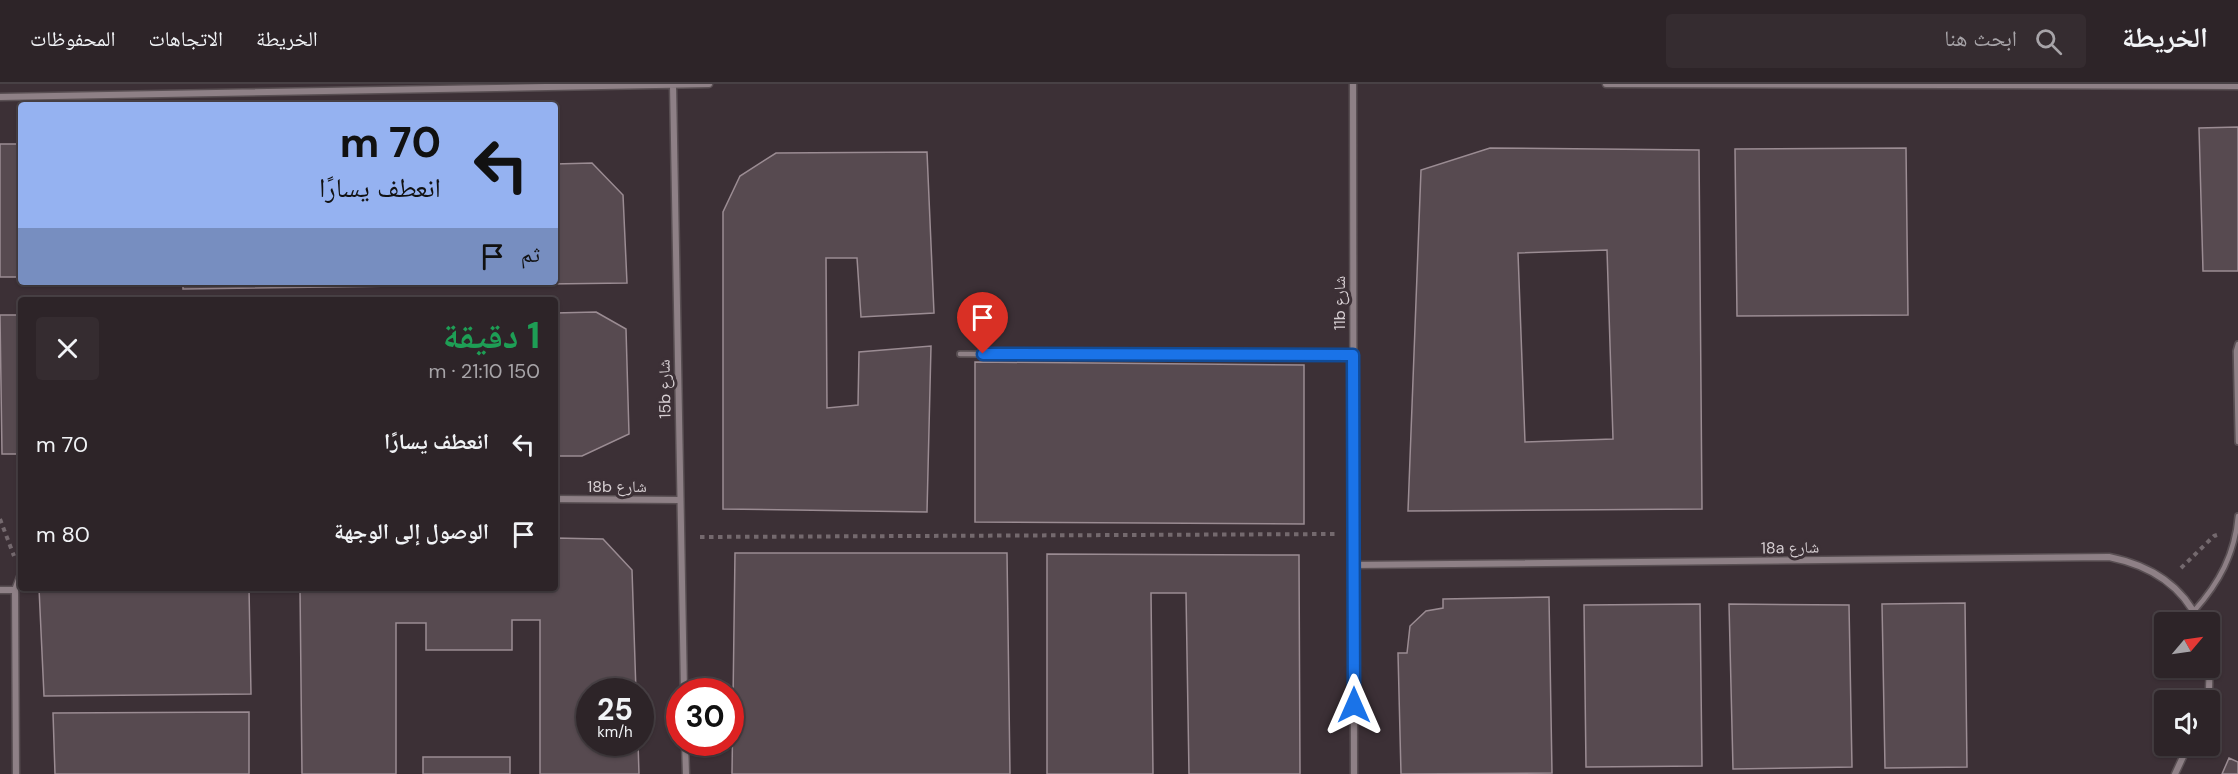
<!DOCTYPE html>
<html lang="ar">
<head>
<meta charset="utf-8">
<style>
	:root { --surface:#2d2428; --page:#352c30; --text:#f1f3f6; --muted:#a7a4a8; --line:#484145 }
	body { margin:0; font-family:"DM Sans","Noto Naskh Arabic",sans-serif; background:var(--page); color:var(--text); direction:rtl; height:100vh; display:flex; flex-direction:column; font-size:22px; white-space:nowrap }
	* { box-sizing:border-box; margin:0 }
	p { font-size:20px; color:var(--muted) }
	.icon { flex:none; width:33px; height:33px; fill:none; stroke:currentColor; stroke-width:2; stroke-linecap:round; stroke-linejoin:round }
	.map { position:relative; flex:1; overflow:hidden; direction:ltr }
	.details { position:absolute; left:18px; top:213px; width:540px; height:294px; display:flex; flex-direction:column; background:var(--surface); border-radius:6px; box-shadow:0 2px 4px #0004,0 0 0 2px var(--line); direction:rtl }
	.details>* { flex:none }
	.banner { position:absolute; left:18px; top:18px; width:540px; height:183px; border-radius:6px; box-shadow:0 2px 4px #0004,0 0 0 2px var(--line); direction:rtl; background:#95b2f1; color:#111; overflow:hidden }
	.needle { width:39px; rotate:61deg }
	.buttons { position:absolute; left:2154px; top:528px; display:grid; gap:12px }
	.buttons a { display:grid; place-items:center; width:66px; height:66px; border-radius:6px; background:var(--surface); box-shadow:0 2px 4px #0004,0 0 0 2px var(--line); font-size:30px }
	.speed { position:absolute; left:576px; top:594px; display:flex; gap:12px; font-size:30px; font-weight:700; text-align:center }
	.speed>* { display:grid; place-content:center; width:78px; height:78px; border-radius:50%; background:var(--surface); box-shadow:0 2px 4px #0004,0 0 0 2px var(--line); line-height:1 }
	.speed small { font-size:15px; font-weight:400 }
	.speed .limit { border:9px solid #d22; background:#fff; color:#111 }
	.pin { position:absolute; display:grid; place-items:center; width:51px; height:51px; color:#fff; margin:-62px -26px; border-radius:50% 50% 50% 0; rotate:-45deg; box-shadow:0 0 6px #0007 }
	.pin .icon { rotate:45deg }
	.me { position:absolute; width:66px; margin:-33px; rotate:0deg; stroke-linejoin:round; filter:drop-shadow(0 0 4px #0008) }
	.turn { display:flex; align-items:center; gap:21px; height:126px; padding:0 18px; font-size:27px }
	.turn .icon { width:78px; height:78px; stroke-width:2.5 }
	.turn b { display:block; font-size:42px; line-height:51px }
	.then { display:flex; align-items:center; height:57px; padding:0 18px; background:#0003; gap:12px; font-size:22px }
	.round { display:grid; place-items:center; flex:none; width:63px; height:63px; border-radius:6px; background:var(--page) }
	.head { display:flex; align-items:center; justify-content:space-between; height:102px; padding:0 18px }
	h1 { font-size:36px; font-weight:700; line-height:45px; color:#1e9e55 }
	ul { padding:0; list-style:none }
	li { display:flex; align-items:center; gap:18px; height:90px; padding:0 18px }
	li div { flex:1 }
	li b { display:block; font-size:22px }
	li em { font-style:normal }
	header { display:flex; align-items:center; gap:36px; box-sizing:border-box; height:84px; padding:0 30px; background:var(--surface); border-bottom:2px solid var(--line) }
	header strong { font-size:28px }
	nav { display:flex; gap:33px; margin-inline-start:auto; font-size:21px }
	.search { width:420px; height:54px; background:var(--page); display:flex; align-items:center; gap:15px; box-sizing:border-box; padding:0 21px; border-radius:6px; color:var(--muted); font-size:22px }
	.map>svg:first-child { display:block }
	.building { fill:#574a50; stroke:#9b8c93; stroke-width:1.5; fill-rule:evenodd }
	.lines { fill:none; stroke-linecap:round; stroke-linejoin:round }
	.service-casing { stroke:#594f53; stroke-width:8 }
	.minor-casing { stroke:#594f53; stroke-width:9 }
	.path { stroke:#74696e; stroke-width:4; stroke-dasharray:4.5 4.5; stroke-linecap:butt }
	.service { stroke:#8e8086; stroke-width:4.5 }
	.minor { stroke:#8e8086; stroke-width:6 }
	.route-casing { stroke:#114b97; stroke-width:15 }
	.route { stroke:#1a73e8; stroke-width:10 }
	.labels { text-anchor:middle; stroke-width:6; stroke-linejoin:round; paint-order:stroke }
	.street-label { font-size:16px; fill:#d6ced2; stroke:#3c3036 }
</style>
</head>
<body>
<header>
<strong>الخريطة</strong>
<div class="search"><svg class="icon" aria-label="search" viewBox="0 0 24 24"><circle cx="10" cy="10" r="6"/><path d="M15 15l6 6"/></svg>ابحث هنا</div>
<nav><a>الخريطة</a><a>الاتجاهات</a><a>المحفوظات</a></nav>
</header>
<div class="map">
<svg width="2238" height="690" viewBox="0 0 2238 690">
	<rect width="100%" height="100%" fill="#3c3036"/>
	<path class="building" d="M2238,43V187H2203L2199,44Z
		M0,60H21V193H0Z
		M1490,64L1699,66L1702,425L1408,427L1421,86ZM1607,166L1613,355L1525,358L1518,169Z
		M1906,64L1908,231L1737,232L1735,65Z
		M927,68L934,229L861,233L857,174H826L827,324L858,321L859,268L931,262L927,428L723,425V128L740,92L776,69Z
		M592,79L623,111L627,199L183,205V198H555V80Z
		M596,228L626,245L629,350L582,372H555V229Z
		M0,231H21V370H2Z
		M975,278L1304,281V440L975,438Z
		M555,454L603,455L632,486L636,608H590V658H638L639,690H540V536H512V566H426V539H396V690H302L300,504H555Z
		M735,469H1007L1010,690H732Z
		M1047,470L1299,471L1300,690H1189L1186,509H1151L1153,690H1047Z
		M39,504H249L251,610L44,612Z
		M1549,513L1552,689L1401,690L1398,569H1407L1410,542L1426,527L1443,524V515Z
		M1965,519L1967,683L1885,684L1882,520Z
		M1700,520L1702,682L1586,683L1584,521Z
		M1729,520L1849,521L1852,683L1733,685Z
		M249,628V690H55L53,629Z
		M423,673H510V690H423Z
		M2229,674L2238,678V690H2222Z"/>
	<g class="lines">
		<defs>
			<path id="service" d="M2238,260L2236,267L2238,358
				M960,270L1353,271
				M2194,527C2219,499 2235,470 2238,432"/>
			<path id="minor" d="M1353,0L1354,690
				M1606,0L2238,2
				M673,1L684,608
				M0,13L709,0
				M555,415L679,416
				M1354,481L2109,473C2149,481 2182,501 2199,538
				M0,506H15
				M2205,616L2209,605L2210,575
				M685,658L686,690
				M16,690L15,506L21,490
				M2175,690L2188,662"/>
		</defs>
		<use href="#service" class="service-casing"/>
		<use href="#minor" class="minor-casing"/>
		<path class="path" d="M0,435L14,472
			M700,453L1335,450
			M2181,484L2214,452L2217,451"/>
		<use href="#service" class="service"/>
		<use href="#minor" class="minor"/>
	</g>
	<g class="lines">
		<defs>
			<path id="route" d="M983,270L1353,271L1354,621"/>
		</defs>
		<use href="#route" class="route-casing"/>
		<use href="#route" class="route"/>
	</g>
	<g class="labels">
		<g class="street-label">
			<text transform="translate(1339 219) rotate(-90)" y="6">11b شارع</text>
			<text transform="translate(664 305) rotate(-91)" y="6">15b شارع</text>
			<text x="617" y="408">18b شارع</text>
			<text transform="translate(1790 463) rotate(-1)" y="6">18a شارع</text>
		</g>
	</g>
</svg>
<div class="buttons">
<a><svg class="needle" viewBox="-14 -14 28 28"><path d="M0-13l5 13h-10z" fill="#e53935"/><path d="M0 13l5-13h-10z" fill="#a7a4a8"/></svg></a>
<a><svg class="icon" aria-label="sound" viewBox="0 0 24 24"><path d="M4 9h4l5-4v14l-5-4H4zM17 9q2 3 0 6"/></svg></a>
</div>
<div class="speed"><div>25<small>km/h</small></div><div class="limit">30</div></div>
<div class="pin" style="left:983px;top:270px;background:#d93025"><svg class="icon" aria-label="arrive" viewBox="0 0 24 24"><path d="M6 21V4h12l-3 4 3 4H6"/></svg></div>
<svg class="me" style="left:1354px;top:621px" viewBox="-20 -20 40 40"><path d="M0-17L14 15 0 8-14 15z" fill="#1a73e8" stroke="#fff" stroke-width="4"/></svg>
<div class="banner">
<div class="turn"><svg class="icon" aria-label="left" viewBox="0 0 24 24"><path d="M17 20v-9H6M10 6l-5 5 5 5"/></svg><div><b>70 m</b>انعطف يسارًا</div></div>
<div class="then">ثم<svg class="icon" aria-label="arrive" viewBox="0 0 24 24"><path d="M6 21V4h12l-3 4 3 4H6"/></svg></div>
</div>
<section class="details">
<div class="head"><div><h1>1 دقيقة</h1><p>150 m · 21:10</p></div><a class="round"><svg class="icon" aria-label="close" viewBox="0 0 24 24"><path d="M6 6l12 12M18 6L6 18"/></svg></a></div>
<ul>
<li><svg class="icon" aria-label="left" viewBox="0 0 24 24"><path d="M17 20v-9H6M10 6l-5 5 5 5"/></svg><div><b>انعطف يسارًا</b></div><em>70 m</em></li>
<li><svg class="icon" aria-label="arrive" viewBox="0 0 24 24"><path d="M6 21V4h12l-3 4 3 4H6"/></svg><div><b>الوصول إلى الوجهة</b></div><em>80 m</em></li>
</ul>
</section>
</div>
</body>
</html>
